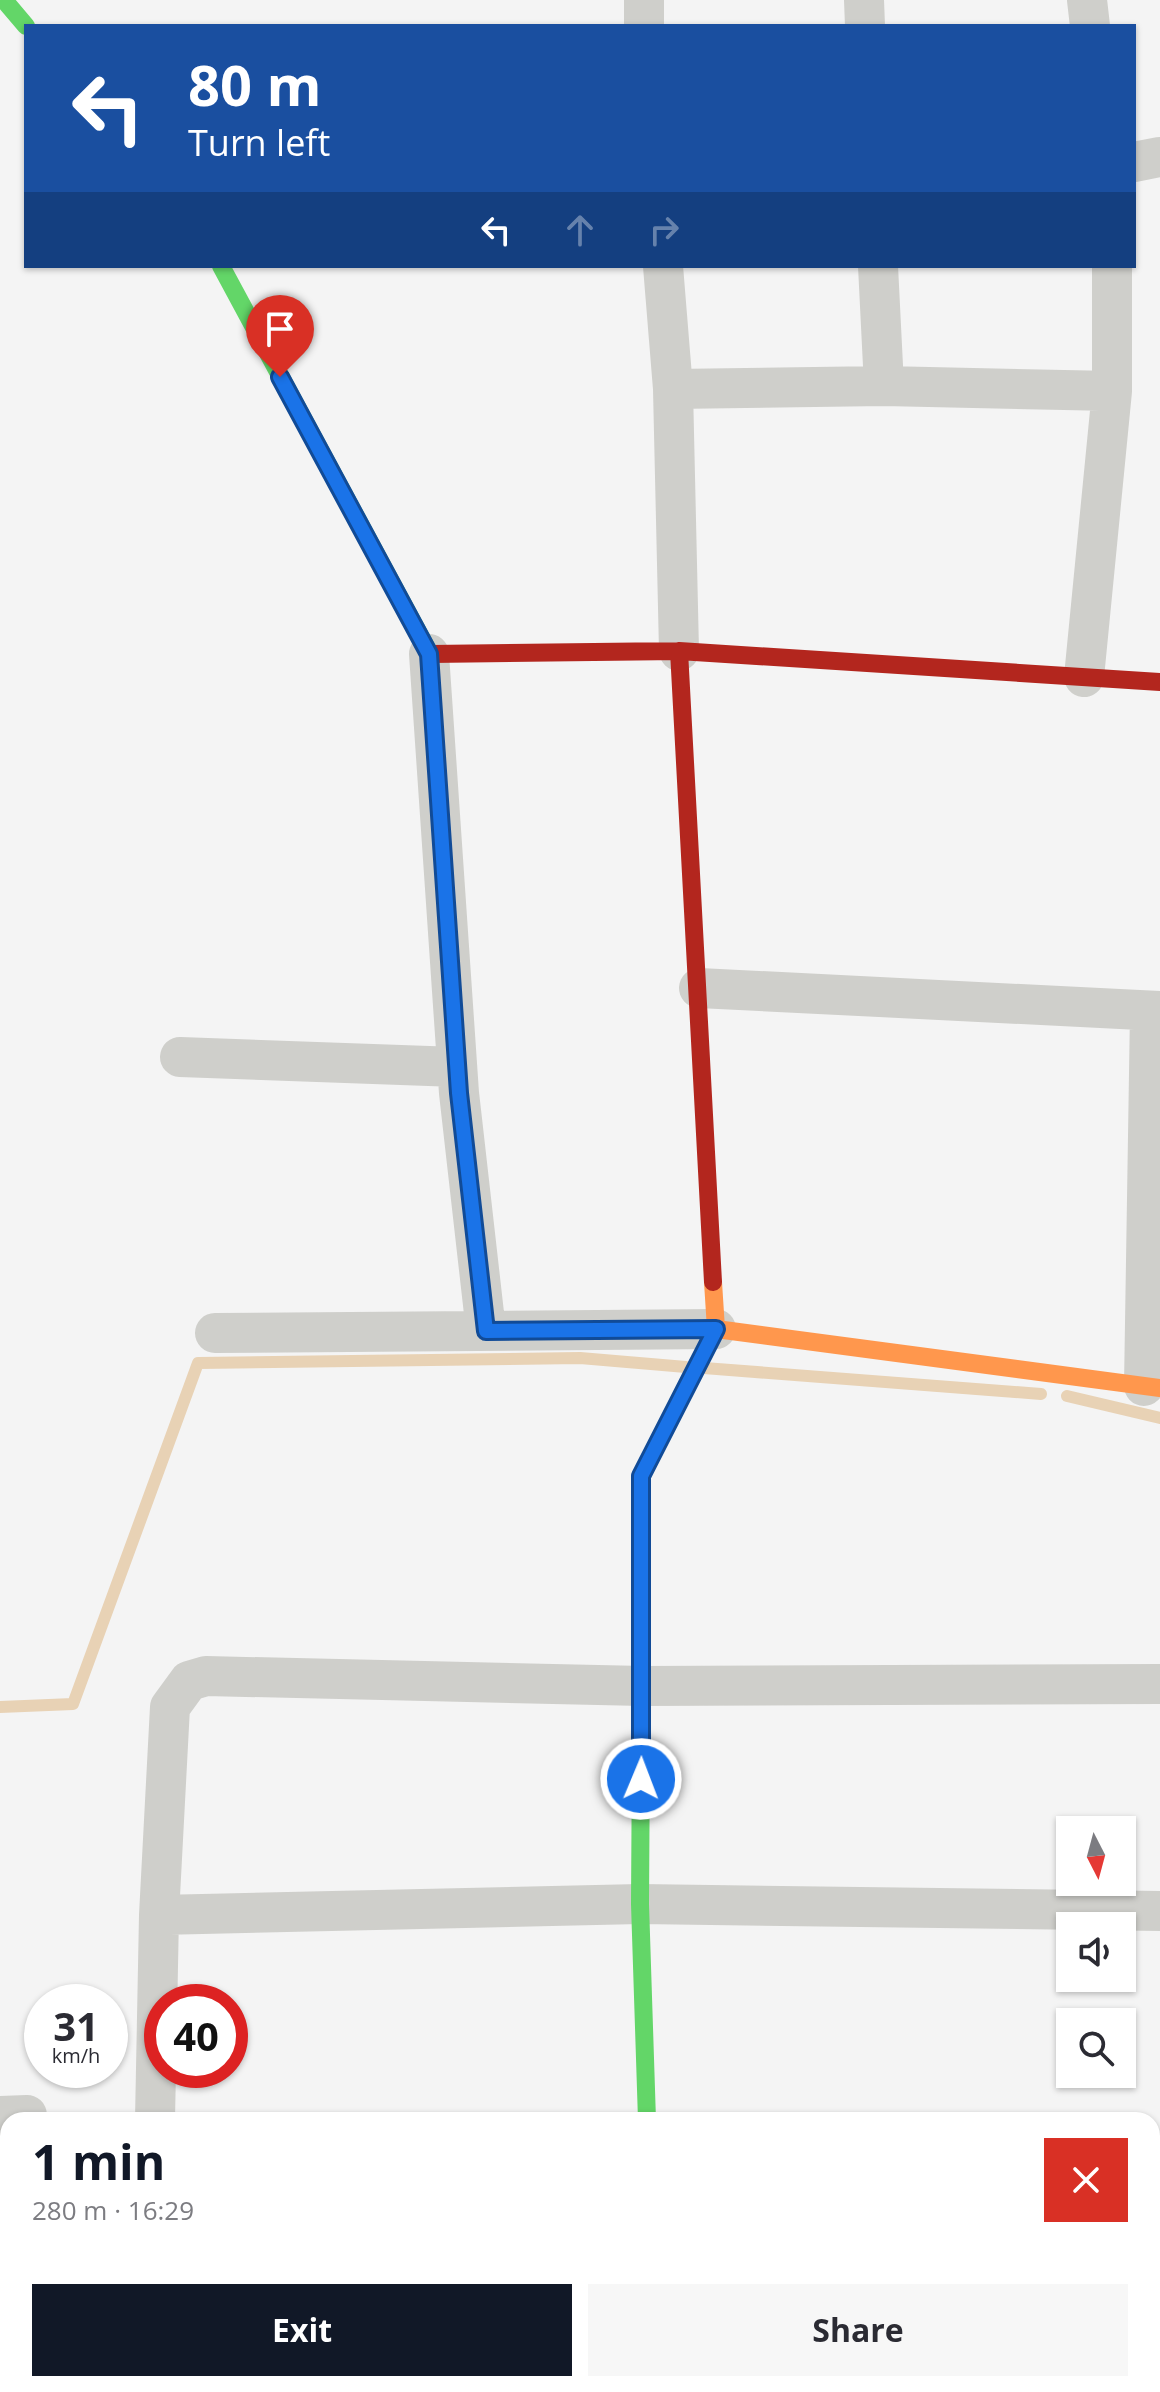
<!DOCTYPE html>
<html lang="en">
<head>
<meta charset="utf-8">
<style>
	:root { --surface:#fff; --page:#f7f7f7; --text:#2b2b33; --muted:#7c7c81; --accent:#111827 }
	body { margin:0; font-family:"Open Sans",sans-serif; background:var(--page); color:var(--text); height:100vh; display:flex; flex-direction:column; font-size:30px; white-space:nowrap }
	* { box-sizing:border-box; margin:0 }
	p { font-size:26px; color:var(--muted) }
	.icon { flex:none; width:44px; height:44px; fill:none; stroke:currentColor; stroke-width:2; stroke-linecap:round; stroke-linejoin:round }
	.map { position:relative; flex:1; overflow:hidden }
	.side { position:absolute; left:0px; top:2112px; width:1160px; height:280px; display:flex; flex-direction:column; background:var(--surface); border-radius:24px 24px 0 0; box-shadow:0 2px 6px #0004 }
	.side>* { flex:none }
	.top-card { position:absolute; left:24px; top:24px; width:1112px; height:244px; border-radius:0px; box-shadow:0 2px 6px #0004; background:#1a4fa0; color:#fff; overflow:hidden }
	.needle { width:52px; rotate:174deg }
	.controls { position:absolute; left:1056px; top:1816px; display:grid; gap:16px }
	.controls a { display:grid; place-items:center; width:80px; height:80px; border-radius:0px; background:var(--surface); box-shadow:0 2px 6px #0004; font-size:40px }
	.speed { position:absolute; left:24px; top:1984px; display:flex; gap:16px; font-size:40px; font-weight:700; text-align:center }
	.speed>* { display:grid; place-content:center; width:104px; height:104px; border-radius:50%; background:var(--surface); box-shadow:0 2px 6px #0004; line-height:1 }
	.speed small { font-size:20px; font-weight:400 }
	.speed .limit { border:12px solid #d22; background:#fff; color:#111 }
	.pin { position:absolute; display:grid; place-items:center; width:68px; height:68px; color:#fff; margin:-82px -34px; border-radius:50% 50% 50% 0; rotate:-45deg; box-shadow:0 0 8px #0007 }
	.pin .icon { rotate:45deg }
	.me { position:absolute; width:88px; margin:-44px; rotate:1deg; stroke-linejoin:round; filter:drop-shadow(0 0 6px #0008) }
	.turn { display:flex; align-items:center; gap:28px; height:168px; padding:0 32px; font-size:36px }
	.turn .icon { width:104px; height:104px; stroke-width:2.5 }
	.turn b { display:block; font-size:56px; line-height:68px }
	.lanes { display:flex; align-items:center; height:76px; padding:0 32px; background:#0003; justify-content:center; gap:40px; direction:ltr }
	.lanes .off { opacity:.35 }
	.round { display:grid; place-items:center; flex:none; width:84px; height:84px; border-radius:0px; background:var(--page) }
	.summary { display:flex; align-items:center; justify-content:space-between; height:136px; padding:0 32px }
	h1 { font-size:48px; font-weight:700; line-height:60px; color:var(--accent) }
	.action { display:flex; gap:16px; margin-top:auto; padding:16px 32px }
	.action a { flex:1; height:92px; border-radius:0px; background:var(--accent); color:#fff; font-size:32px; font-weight:700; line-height:92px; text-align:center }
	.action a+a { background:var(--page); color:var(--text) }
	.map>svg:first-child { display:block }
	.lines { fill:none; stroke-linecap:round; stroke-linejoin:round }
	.stream { stroke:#e8d2b5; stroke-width:12 }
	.street { stroke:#cfcfcb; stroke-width:40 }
	.fast { stroke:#63d668; stroke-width:18 }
	.slow { stroke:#ff974d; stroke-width:18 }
	.jam { stroke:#b3261e; stroke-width:18 }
	.route-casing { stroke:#114b97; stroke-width:20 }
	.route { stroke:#1a73e8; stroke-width:14 }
</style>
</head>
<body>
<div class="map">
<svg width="1160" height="2392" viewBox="0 0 1160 2392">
	<rect width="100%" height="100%" fill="#f4f4f4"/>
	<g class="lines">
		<path class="stream" d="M704,1368L1041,1394
			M1067,1396L1160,1418
			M0,1707L73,1704L198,1363L580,1358L686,1367"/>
		<path class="street" d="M644,0V26
			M864,0L865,26
			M1087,0L1090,26
			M1134,162L1160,157
			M663,266L673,389L679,651
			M878,266L884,386
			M673,389L884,386L1112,391
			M429,654L459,1093L486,1331
			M1084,677L1112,391V266
			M699,988L1160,1011
			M180,1057L457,1067
			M215,1333L716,1329
			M1144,1386L1150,1011
			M159,1915L640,1904L1160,1911
			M0,2116L27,2115
			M155,2120L159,1915L170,1707L189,1681L206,1676L643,1686L1160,1684
			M1152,2192H1160
			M0,2376H8
			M152,2392V2384
			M370,2392V2384"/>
		<path class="fast" d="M4,0L26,26
			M221,266L430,654
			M642,1585L640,1904L647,2120"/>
		<path class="slow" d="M713,1282L716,1329L1160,1388"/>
		<path class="jam" d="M679,651L713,1282
			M430,654L679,651L1160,682
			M642,1585L641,1476L716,1329
			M657,2384V2392"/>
	</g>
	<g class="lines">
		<defs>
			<path id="route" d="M280,377L429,654L459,1093L486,1331L716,1329L641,1476V1779"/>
		</defs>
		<use href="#route" class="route-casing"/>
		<use href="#route" class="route"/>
	</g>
</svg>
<div class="controls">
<a><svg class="needle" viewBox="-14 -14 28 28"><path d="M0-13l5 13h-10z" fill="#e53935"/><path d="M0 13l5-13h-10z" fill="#7c7c81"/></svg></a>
<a><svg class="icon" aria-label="sound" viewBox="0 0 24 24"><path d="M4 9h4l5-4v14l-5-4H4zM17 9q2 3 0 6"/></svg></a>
<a><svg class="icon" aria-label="search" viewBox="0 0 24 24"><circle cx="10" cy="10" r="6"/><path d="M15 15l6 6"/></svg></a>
</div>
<div class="speed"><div>31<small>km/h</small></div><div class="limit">40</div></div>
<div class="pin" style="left:280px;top:377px;background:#d93025"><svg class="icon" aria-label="arrive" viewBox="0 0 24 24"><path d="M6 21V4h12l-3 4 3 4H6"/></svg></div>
<svg class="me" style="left:641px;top:1779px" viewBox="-20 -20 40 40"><circle r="17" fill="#1a73e8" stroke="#fff" stroke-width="3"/><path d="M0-11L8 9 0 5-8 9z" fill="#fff"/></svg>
<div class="top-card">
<div class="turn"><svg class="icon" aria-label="left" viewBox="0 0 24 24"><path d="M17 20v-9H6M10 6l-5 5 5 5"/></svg><div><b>80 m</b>Turn left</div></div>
<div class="lanes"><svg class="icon" aria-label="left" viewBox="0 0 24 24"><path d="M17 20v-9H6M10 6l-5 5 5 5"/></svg><svg class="icon off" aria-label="ahead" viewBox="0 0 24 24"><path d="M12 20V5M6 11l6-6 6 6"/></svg><svg class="icon off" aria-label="right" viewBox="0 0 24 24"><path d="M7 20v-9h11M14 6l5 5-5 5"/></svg></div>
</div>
<section class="side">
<div class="summary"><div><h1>1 min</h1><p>280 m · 16:29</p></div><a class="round" style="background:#d93025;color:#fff"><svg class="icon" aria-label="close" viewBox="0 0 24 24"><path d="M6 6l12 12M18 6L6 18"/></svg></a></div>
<div class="action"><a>Exit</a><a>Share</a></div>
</section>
</div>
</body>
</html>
